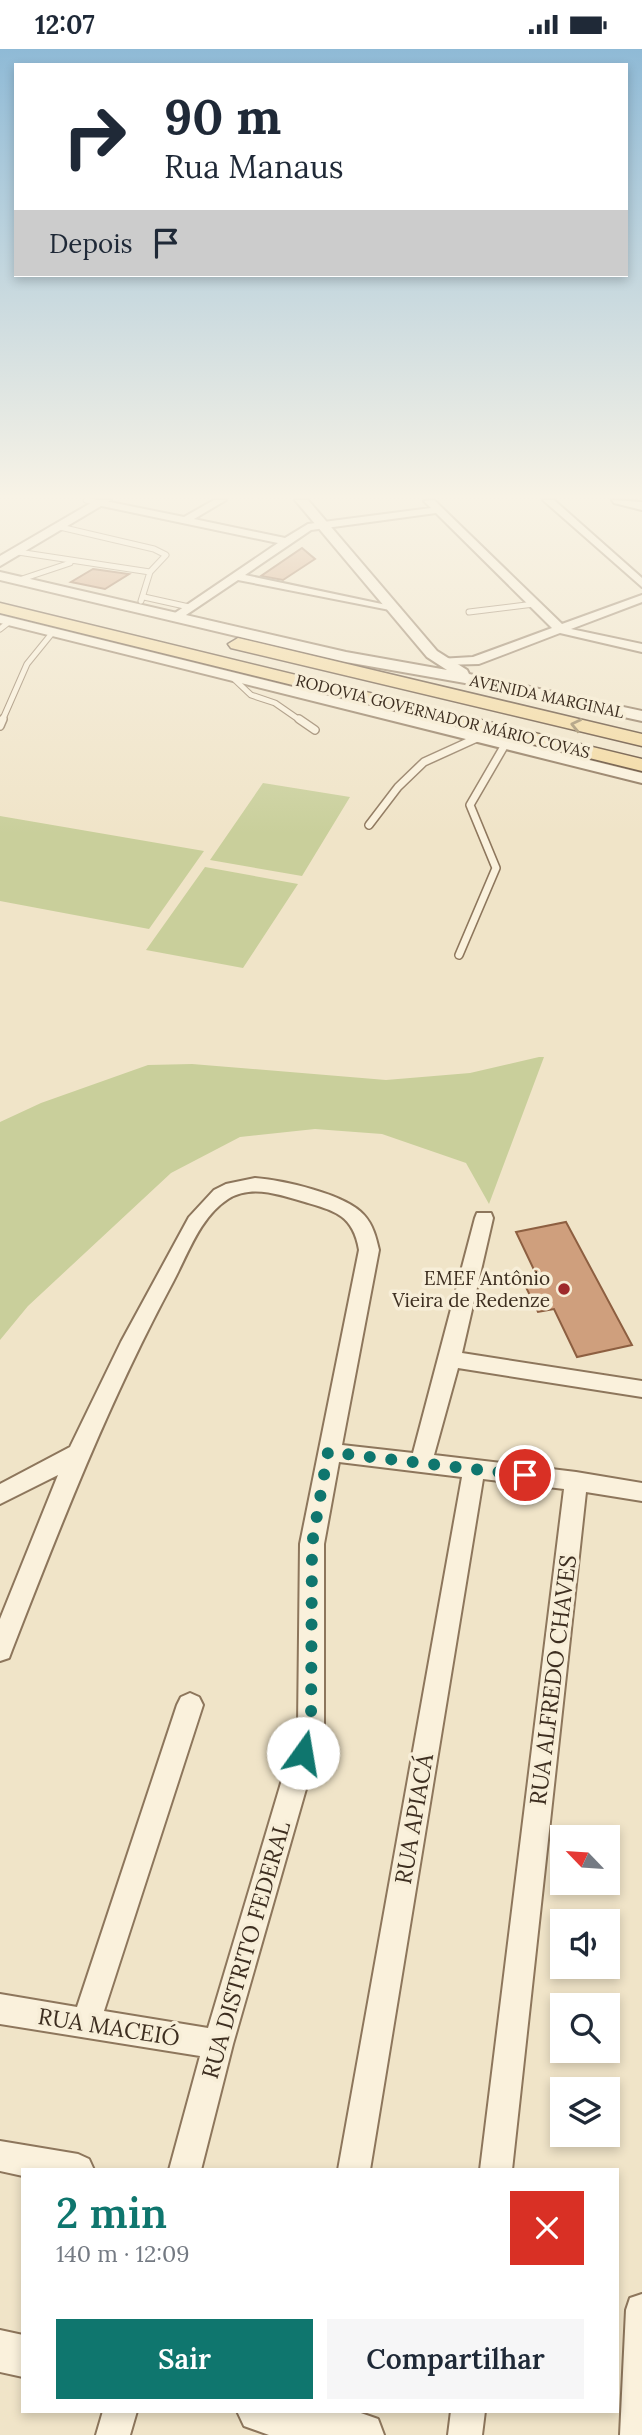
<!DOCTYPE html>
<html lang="pt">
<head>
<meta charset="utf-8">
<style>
	:root { --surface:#fff; --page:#f6f6f7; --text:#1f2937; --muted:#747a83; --accent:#0f766e }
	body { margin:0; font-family:Lora,serif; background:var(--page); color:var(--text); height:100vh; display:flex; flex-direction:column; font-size:26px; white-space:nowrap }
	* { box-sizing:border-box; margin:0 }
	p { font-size:23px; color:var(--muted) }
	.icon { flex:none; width:38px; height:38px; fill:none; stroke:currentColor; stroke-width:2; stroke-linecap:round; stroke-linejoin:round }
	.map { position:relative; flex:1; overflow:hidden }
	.drawer { position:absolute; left:21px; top:2119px; width:598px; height:245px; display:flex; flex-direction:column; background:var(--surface); border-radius:0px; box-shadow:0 4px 10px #0003 }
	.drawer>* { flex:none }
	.banner { position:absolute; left:14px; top:14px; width:614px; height:214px; border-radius:0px; box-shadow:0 4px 10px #0003; background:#fff; color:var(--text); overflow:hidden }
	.needle { width:46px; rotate:295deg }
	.fabs { position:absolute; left:550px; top:1776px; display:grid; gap:14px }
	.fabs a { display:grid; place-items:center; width:70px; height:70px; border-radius:0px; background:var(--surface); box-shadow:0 4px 10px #0003; font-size:35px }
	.pin { position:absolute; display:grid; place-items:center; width:60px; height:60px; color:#fff; margin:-30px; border:4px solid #fff; border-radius:50%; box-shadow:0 2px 7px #0007 }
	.me { position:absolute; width:77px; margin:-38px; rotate:13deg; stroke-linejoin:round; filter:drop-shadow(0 0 5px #0008) }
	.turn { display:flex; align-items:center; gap:24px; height:147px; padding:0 35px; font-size:32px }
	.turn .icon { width:91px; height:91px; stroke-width:2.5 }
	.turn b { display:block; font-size:49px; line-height:60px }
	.then { display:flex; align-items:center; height:66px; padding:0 35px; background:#0003; gap:14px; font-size:26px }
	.round { display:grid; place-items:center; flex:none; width:74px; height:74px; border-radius:0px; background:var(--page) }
	.overview { display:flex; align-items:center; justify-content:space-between; height:119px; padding:0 35px }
	h1 { font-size:42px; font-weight:600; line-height:52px; color:var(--accent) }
	.cta { display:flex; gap:14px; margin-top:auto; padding:14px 35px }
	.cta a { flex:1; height:80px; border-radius:0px; background:var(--accent); color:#fff; font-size:28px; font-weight:600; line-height:80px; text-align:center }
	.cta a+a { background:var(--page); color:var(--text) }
	.status { display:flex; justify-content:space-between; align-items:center; height:49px; padding:0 35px; background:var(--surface); direction:ltr }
	.status svg { height:19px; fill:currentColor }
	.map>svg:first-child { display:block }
	.green { fill:#c9cf9b }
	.building { fill:#cf9f7d; stroke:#8d5f41; stroke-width:2 }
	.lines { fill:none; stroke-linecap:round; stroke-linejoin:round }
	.service-far1-casing { stroke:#8d765c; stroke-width:7 }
	.service-casing { stroke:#8d765c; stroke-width:10 }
	.minor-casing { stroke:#8d765c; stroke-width:4 }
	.tertiary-casing { stroke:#8d765c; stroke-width:4 }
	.secondary-casing { stroke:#6f573f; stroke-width:4 }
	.primary-casing { stroke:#5b4430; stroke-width:3 }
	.service-far1 { stroke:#faf1dc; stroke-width:5 }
	.service { stroke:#faf1dc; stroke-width:7 }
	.minor { fill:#faf1dc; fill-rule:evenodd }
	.tertiary { fill:#faf1dc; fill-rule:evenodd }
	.secondary { fill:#faf1dc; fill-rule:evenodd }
	.primary { fill:#f3d9a0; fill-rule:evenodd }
	.oneway { stroke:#988460 }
	.route { stroke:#0f766e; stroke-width:12; stroke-dasharray:0 21.6 }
	.poi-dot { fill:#9e2a2b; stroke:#f7eed8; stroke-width:2.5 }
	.labels { text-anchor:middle; stroke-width:7; stroke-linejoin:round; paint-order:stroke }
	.far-street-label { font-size:16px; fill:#3d2e20; stroke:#f7eed8 }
	.poi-label { font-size:19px; fill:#3d2e20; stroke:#f7eed8; text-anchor:end }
	.near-street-label { font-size:23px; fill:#3d2e20; stroke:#f7eed8 }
</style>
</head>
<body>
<div class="status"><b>12:07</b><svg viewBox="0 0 49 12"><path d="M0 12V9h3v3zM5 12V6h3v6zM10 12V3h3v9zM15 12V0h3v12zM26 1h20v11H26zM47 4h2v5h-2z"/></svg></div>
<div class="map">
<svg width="642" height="2386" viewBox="0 0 642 2386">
	<rect width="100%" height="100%" fill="#f0e4c8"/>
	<path class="green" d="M263,734L350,748L302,827L210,811Z
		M0,767L204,802L149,880L0,852Z
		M205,818L298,835L243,919L146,901Z
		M539,1008H544L489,1155L466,1114L382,1085L315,1080L240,1088L171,1124L28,1257L0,1291V1073L41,1054L148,1016L192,1015L386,1031L470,1024Z"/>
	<path class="building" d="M302,499L315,510L283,531L261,527Z
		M93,520L129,525L105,540L71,533Z
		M566,1173L632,1296L577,1308L554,1260L538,1263L521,1228L536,1225L516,1183Z"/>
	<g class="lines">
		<defs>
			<path id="service-far1" d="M86,451L100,454
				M18,503L150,523L166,506L154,500L60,478
				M19,531L70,514
				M144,548L189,558
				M141,552L150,523
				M469,563L534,555
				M0,580L9,573
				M233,629L251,646L275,654L301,672
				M2,672L27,615L53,583"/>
			<path id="service" d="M299,670L315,681
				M0,677L3,670
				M369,776L398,738L424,713L479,688
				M459,906L496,819L470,756L506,694"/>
			<path id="minor" d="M100,451L184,468L214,451H226L194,470L285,489L308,475L431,459L424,452L434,451L562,575L642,546V553L571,580L642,595V603L560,584L479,615L439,616V610L473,608L552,579L436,464L311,481L245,526L396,558L400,559V563L238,531L180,570H172V566L278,494L97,456V452Z
				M543,451H554L642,529V538Z
				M255,1129C282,1131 346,1145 364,1166C373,1176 376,1188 379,1201L342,1396L413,1404L475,1169L477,1164H491L493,1169L462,1304L642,1332V1348L458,1319L434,1406L576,1423L642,1434V1452L586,1443L512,2121H480L564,1440L483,1430L370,2121H338L462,1428L339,1413L324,1495V1677L233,1995L201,2121H169L200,2007L0,1975V1945L77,1958L177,1656L181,1648L190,1644L199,1648L203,1656L104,1962L208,1979L298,1677L300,1495L359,1201C353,1166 335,1162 305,1153C280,1146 252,1135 228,1150C200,1168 188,1205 173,1233C109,1352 61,1475 12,1601L9,1609L0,1612V1570L58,1426L0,1455V1435L70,1398L121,1293L189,1168L214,1141L226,1135Z
				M0,2092L78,2105L89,2110L94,2121H23V2127L0,2122Z
				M642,2245V2386H620L626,2261L630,2249Z
				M103,2362H137L130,2386H96Z
				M451,2362H485L482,2386H448Z"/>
			<path id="tertiary" d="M96,451H111L0,517V507Z
				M295,451H308L437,602L467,621L469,625L642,662V672L482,637L346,613L0,531V523L346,603L447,621L427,608Z
				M0,566L642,724V734L0,574Z
				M0,2281L23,2286V2328L0,2323Z
				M237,2362H355L378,2370L384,2386H269L244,2377Z"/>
			<path id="secondary" d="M612,451L642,453V461L614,454Z"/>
			<path id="primary" d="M0,554L642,710V722L0,564Z
				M238,589L642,685V697L231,599L228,595Z"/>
		</defs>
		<use href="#service-far1" class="service-far1-casing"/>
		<use href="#service" class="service-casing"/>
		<use href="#minor" class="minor-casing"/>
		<use href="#tertiary" class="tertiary-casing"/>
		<use href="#secondary" class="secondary-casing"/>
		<use href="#primary" class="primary-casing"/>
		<use href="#service-far1" class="service-far1"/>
		<use href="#service" class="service"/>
		<use href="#minor" class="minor"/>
		<use href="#tertiary" class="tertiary"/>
		<use href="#secondary" class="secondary"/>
		<use href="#primary" class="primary"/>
	</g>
	<defs><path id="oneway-chevron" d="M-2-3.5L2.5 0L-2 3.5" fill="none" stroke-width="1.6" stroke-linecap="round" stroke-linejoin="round" transform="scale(1.75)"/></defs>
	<use class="oneway" href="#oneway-chevron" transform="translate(576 676) rotate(-167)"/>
	<linearGradient id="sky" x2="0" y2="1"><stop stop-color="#8fbad6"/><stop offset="0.57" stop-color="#f8f3e6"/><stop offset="1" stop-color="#f8f3e6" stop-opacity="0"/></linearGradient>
	<rect width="642" height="785" fill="url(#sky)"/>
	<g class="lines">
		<path class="route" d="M303,1704L311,1677L312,1495L328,1403L525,1426"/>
	</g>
	<circle class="poi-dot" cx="564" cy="1240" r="7"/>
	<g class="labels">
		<g class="far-street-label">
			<text transform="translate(547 647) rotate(12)" y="6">AVENIDA MARGINAL</text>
			<text transform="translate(443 667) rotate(14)" y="6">RODOVIA GOVERNADOR MÁRIO COVAS</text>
		</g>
		<g class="poi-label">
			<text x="550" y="1236">EMEF Antônio<tspan x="550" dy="22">Vieira de Redenze</tspan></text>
		</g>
		<g class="near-street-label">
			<text transform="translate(553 1631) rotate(-83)" y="8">RUA ALFREDO CHAVES</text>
			<text transform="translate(414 1770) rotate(-80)" y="8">RUA APIACÁ</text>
			<text transform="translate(246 1901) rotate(-74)" y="8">RUA DISTRITO FEDERAL</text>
			<text transform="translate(109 1978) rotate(9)" y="8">RUA MACEIÓ</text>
		</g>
	</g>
</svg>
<div class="fabs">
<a><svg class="needle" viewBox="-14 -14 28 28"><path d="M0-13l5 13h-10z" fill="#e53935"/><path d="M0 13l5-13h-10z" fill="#747a83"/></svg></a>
<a><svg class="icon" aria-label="sound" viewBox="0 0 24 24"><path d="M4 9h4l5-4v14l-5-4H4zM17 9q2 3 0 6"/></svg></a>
<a><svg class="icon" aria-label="search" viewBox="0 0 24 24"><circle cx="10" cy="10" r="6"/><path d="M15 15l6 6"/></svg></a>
<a><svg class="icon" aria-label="layers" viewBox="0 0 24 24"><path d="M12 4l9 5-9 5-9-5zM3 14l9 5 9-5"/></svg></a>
</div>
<div class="pin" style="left:525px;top:1426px;background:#d93025"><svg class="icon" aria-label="arrive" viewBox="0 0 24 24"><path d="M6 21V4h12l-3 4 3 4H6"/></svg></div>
<svg class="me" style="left:303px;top:1704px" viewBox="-20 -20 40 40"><circle r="19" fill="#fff"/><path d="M0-13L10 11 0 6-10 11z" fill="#0f766e"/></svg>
<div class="banner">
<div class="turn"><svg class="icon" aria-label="right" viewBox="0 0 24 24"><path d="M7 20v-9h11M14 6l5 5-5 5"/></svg><div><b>90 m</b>Rua Manaus</div></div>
<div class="then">Depois<svg class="icon" aria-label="arrive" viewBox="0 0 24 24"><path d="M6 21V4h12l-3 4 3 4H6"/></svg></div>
</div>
<section class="drawer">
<div class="overview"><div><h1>2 min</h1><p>140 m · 12:09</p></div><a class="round" style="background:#d93025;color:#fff"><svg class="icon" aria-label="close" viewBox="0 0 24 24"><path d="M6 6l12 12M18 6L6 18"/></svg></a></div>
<div class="cta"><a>Sair</a><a>Compartilhar</a></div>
</section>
</div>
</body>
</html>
